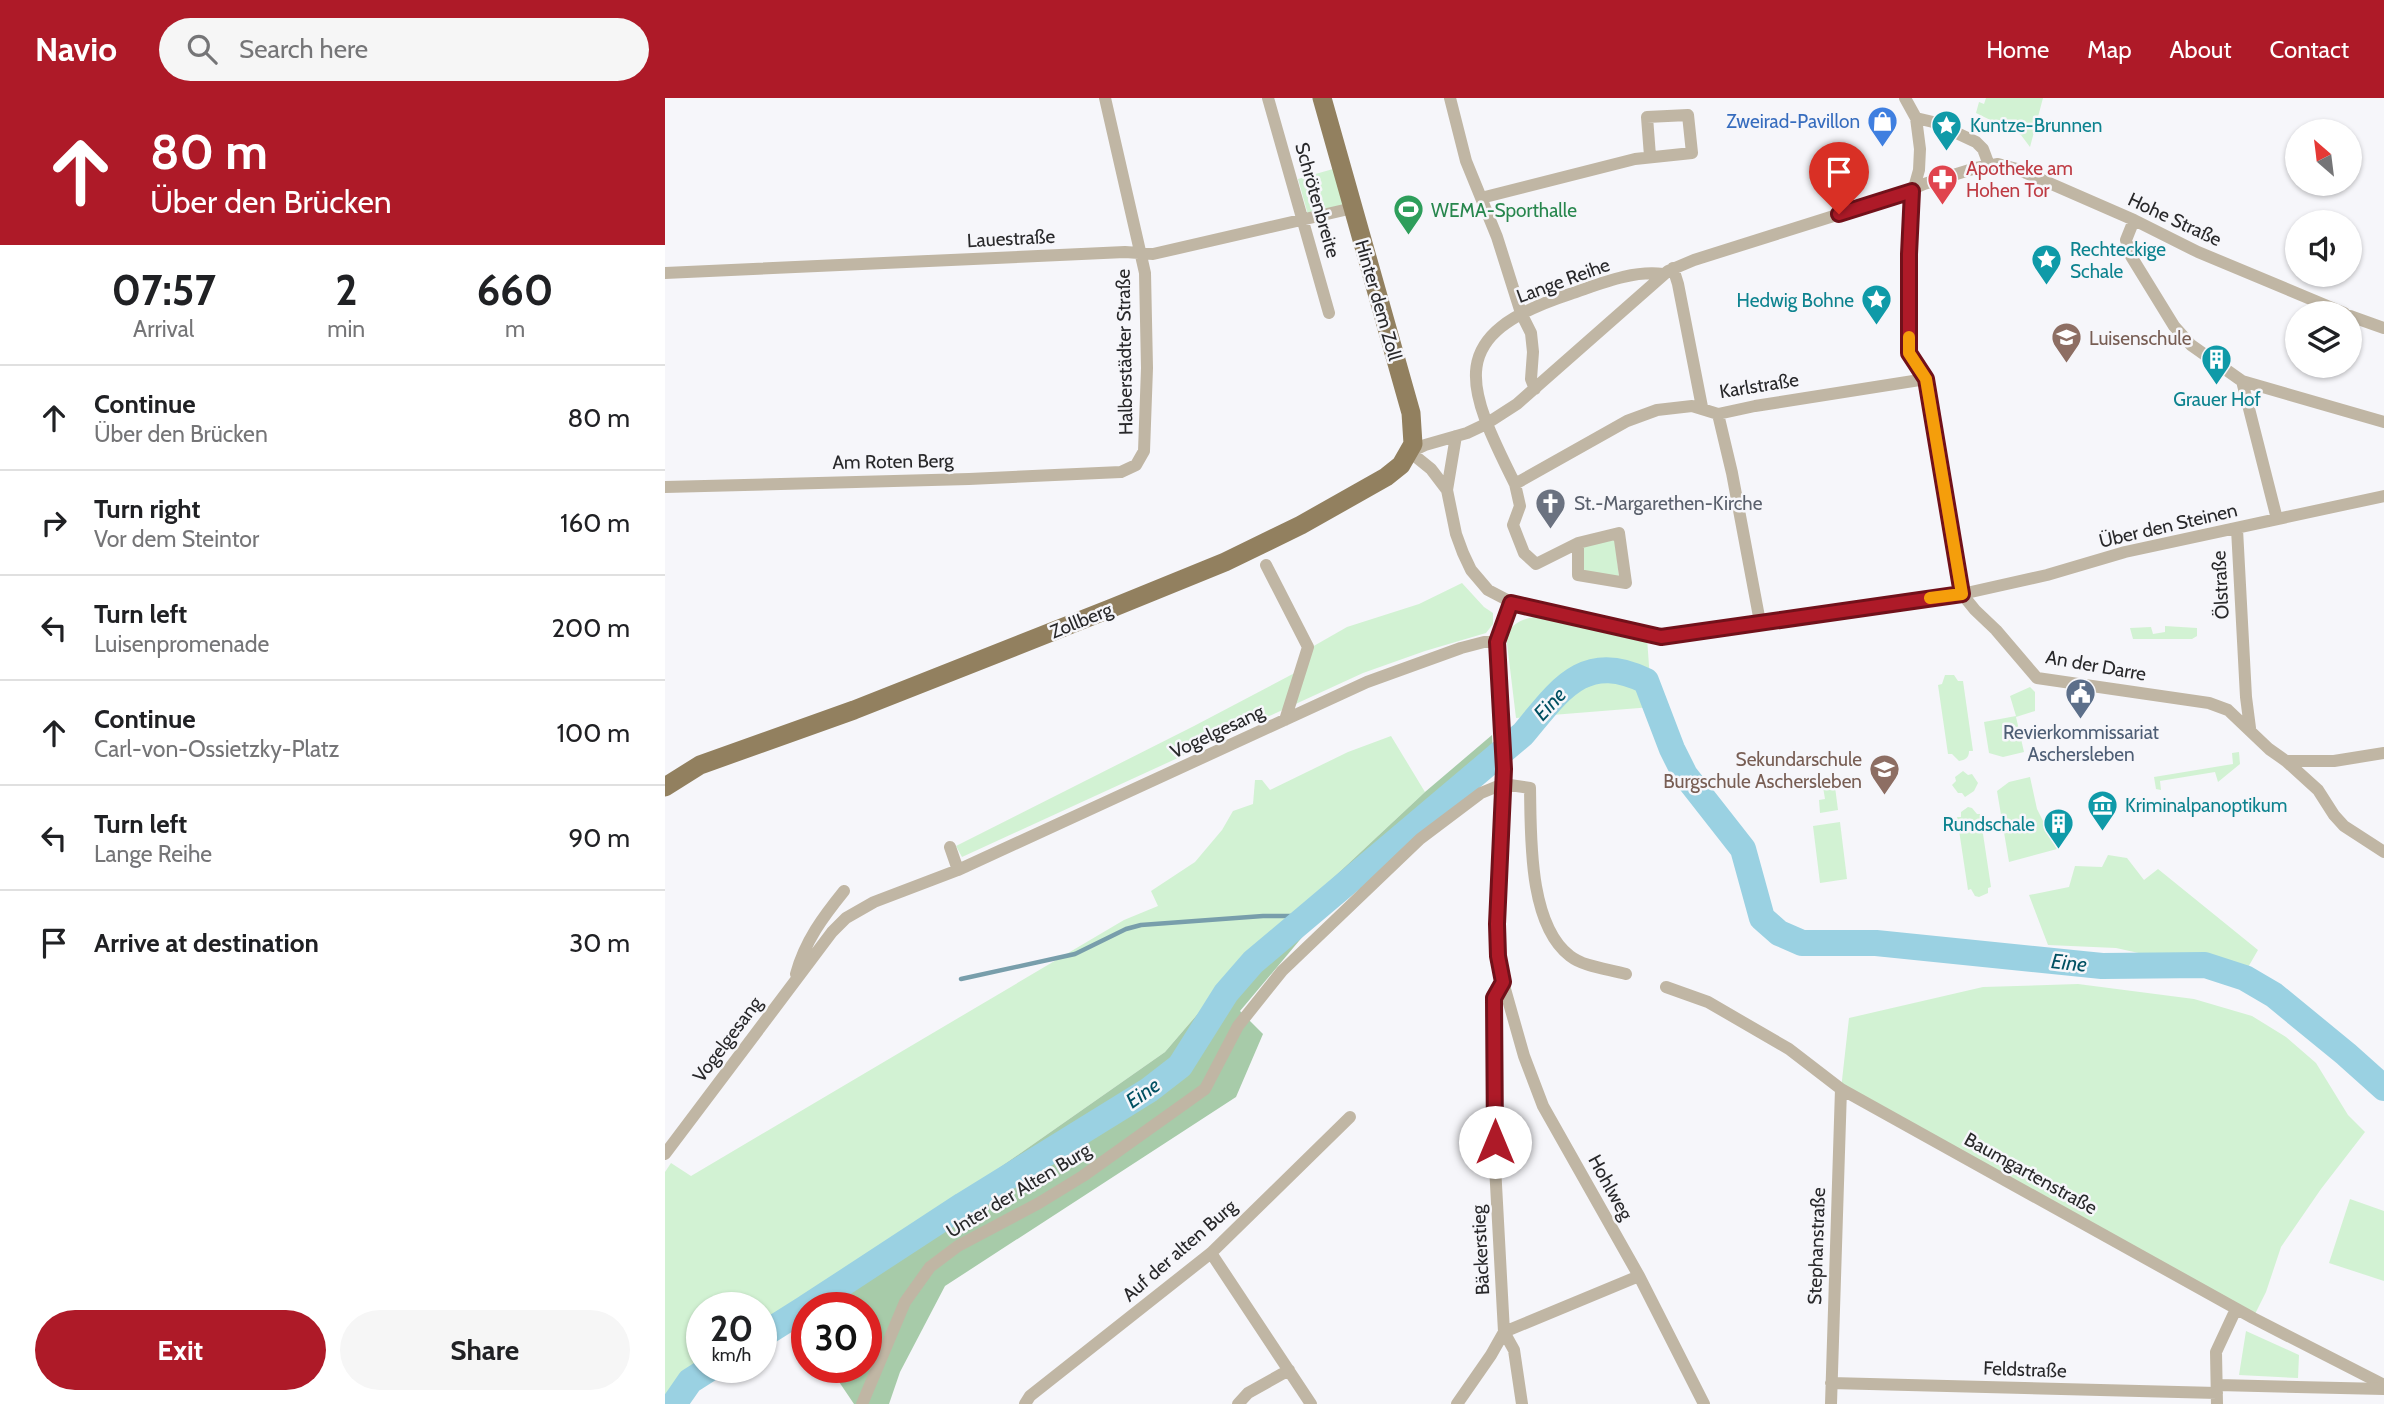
<!DOCTYPE html>
<html lang="en">
<head>
<meta charset="utf-8">
<style>
	:root { --surface:#fff; --page:#f6f6f6; --text:#202124; --muted:#757577; --line:#e0e0e0; --accent:#ae1a28 }
	body { margin:0; font-family:Cabin,sans-serif; background:var(--page); color:var(--text); height:100vh; display:flex; flex-direction:column; font-size:26px; white-space:nowrap }
	* { box-sizing:border-box; margin:0 }
	p { font-size:23px; color:var(--muted) }
	.icon { flex:none; width:38px; height:38px; fill:none; stroke:currentColor; stroke-width:2; stroke-linecap:round; stroke-linejoin:round }
	.map { position:relative; flex:1; overflow:hidden }
	.drawer { display:flex; flex-direction:column; background:var(--surface); width:665px }
	.drawer>* { flex:none }
	.guide { background:#ae1a28; color:#fff; overflow:hidden }
	.needle { width:46px; rotate:332deg }
	.buttons { position:absolute; left:1620px; top:21px; display:grid; gap:14px }
	.buttons a { display:grid; place-items:center; width:77px; height:77px; border-radius:50%; background:var(--surface); box-shadow:0 2px 5px #0004; font-size:35px }
	.speed { position:absolute; left:21px; top:1194px; display:flex; gap:14px; font-size:35px; font-weight:700; text-align:center }
	.speed>* { display:grid; place-content:center; width:91px; height:91px; border-radius:50%; background:var(--surface); box-shadow:0 2px 5px #0004; line-height:1 }
	.speed small { font-size:18px; font-weight:400 }
	.speed .limit { border:10px solid #d22; background:#fff; color:#111 }
	.pin { position:absolute; display:grid; place-items:center; width:60px; height:60px; color:#fff; margin:-72px -30px; border-radius:50% 50% 50% 0; rotate:-45deg; box-shadow:0 0 7px #0007 }
	.pin .icon { rotate:45deg }
	.me { position:absolute; width:77px; margin:-38px; rotate:0deg; stroke-linejoin:round; filter:drop-shadow(0 0 5px #0008) }
	.turn { display:flex; align-items:center; gap:24px; height:147px; padding:0 35px; font-size:32px }
	.turn .icon { width:91px; height:91px; stroke-width:2.5 }
	.turn b { display:block; font-size:49px; line-height:60px }
	.eta { display:flex; justify-content:space-evenly; align-items:center; height:119px; text-align:center }
	.eta b { font-size:42px; font-weight:800; line-height:49px }
	.cta { display:flex; gap:14px; margin-top:auto; padding:14px 35px }
	.cta a { flex:1; height:80px; border-radius:42px; background:var(--accent); color:#fff; font-size:28px; font-weight:800; line-height:80px; text-align:center }
	.cta a+a { background:var(--page); color:var(--text) }
	ul { padding:0; list-style:none }
	li { display:flex; align-items:center; gap:21px; height:105px; padding:0 35px; border-top:2px solid var(--line) }
	li div { flex:1 }
	li b { display:block; font-size:26px }
	li em { font-style:normal }
	header { display:flex; align-items:center; gap:42px; box-sizing:border-box; height:98px; padding:0 35px; background:var(--accent); color:#fff }
	header strong { font-size:33px }
	nav { display:flex; gap:38px; margin-inline-start:auto; font-size:24px }
	.search { width:490px; height:63px; background:var(--page); display:flex; align-items:center; gap:18px; box-sizing:border-box; padding:0 24px; border-radius:38px; color:var(--muted); font-size:26px }
	main { display:flex; flex:1; min-height:0 }
	.map>svg:first-child { display:block }
	.green { fill:#d2f2d3 }
	.forest { fill:#a7cba9 }
	.lines { fill:none; stroke-linecap:round; stroke-linejoin:round }
	.stream { stroke:#789eab; stroke-width:4.5 }
	.river { stroke:#9ad1e2; stroke-width:26 }
	.street { stroke:#c0b6a4; stroke-width:12 }
	.primary { stroke:#92805f; stroke-width:19 }
	.route-casing { stroke:#71111a; stroke-width:18 }
	.route { stroke:#ae1a28; stroke-width:12 }
	.slow { stroke:#f59e0b; stroke-width:12 }
	.labels { text-anchor:middle; stroke-width:5; stroke-linejoin:round; paint-order:stroke }
	.shop-label { font-size:19px; fill:#366cbe; stroke:#f6f6fa; text-anchor:end }
	.culture-label { font-size:19px; fill:#0d838f; stroke:#f6f6fa; text-anchor:start }
	.health-label { font-size:19px; fill:#be3a42; stroke:#f6f6fa; text-anchor:start }
	.street-label { font-size:19px; fill:#28282a; stroke:#f6f6fa }
	.leisure-label { font-size:19px; fill:#27864d; stroke:#f6f6fa; text-anchor:start }
	.education-label { font-size:19px; fill:#785e54; stroke:#f6f6fa; text-anchor:start }
	.worship-label { font-size:19px; fill:#5b616d; stroke:#f6f6fa; text-anchor:start }
	.service-label { font-size:19px; fill:#4e5e75; stroke:#f6f6fa }
	.water-label { font-size:21px; font-style:italic; fill:#005062; stroke:#f6f6fa }
</style>
</head>
<body>
<header>
<strong>Navio</strong>
<div class="search"><svg class="icon" aria-label="search" viewBox="0 0 24 24"><circle cx="10" cy="10" r="6"/><path d="M15 15l6 6"/></svg>Search here</div>
<nav><a>Home</a><a>Map</a><a>About</a><a>Contact</a></nav>
</header>
<main>
<section class="drawer">
<div class="guide">
<div class="turn"><svg class="icon" aria-label="ahead" viewBox="0 0 24 24"><path d="M12 20V5M6 11l6-6 6 6"/></svg><div><b>80 m</b>Über den Brücken</div></div>
</div>
<div class="eta">
<div><b>07:57</b><p>Arrival</p></div>
<div><b>2</b><p>min</p></div>
<div><b>660</b><p>m</p></div>
</div>
<ul>
<li><svg class="icon" aria-label="ahead" viewBox="0 0 24 24"><path d="M12 20V5M6 11l6-6 6 6"/></svg><div><b>Continue</b><p>Über den Brücken</p></div><em>80 m</em></li>
<li><svg class="icon" aria-label="right" viewBox="0 0 24 24"><path d="M7 20v-9h11M14 6l5 5-5 5"/></svg><div><b>Turn right</b><p>Vor dem Steintor</p></div><em>160 m</em></li>
<li><svg class="icon" aria-label="left" viewBox="0 0 24 24"><path d="M17 20v-9H6M10 6l-5 5 5 5"/></svg><div><b>Turn left</b><p>Luisenpromenade</p></div><em>200 m</em></li>
<li><svg class="icon" aria-label="ahead" viewBox="0 0 24 24"><path d="M12 20V5M6 11l6-6 6 6"/></svg><div><b>Continue</b><p>Carl-von-Ossietzky-Platz</p></div><em>100 m</em></li>
<li><svg class="icon" aria-label="left" viewBox="0 0 24 24"><path d="M17 20v-9H6M10 6l-5 5 5 5"/></svg><div><b>Turn left</b><p>Lange Reihe</p></div><em>90 m</em></li>
<li><svg class="icon" aria-label="arrive" viewBox="0 0 24 24"><path d="M6 21V4h12l-3 4 3 4H6"/></svg><div><b>Arrive at destination</b></div><em>30 m</em></li>
</ul>
<div class="cta"><a>Exit</a><a>Share</a></div>
</section>
<div class="map">
<svg width="1719" height="1306" viewBox="0 0 1719 1306">
	<rect width="100%" height="100%" fill="#f6f6fa"/>
	<path class="green" d="M1321,0H1378L1365,49L1356,37L1311,15L1314,4L1319,6Z
		M668,71L679,107L643,117L633,81Z
		M950,442L954,479L916,473L918,448Z
		M797,485L819,509L828,515V526L821,535L760,553L698,575L297,759L291,748L529,628L641,569L647,549L682,529L754,506Z
		M871,519L931,532L982,540L987,609L851,620L841,537C849,525 856,521 871,519Z
		M1500,528L1532,530V538L1527,541H1468L1465,530L1486,529L1488,536L1500,534Z
		M1280,577H1289L1293,583H1298L1308,653H1304C1304,660 1300,662 1294,663L1287,656H1283L1273,587L1277,586Z
		M1365,589L1370,594V613L1351,619L1359,654L1338,659L1324,655L1319,624L1351,618L1345,598Z
		M726,638L760,694L573,869L500,954L297,1096L206,1154L96,1229V1209H37V1269L9,1288L0,1299V1074L6,1065L26,1078L459,822L493,808L486,793L530,764L557,732L568,713L588,706L590,682H597L605,692L683,654Z
		M1574,654L1575,666L1553,684L1550,674L1495,683L1496,692L1491,691L1489,679L1568,666L1567,655Z
		M1298,673L1303,677L1307,676L1313,685L1309,693L1300,699L1297,695H1293L1287,687L1291,683L1290,679Z
		M1365,679L1372,711L1392,751L1344,764L1332,693L1344,684Z
		M1169,681L1173,712L1155,715L1154,702L1160,701L1157,683Z
		M1303,709L1307,710L1312,716H1315L1326,789L1323,790V795L1314,799L1310,798L1306,791L1303,792L1292,719H1296V714Z
		M1175,724L1182,781L1155,785L1148,728Z
		M1443,757L1462,760L1479,782L1493,771L1593,852L1578,878L1451,850L1383,847L1364,797L1404,789L1410,768L1437,769Z
		M1413,886L1529,901L1587,918L1621,939L1651,965L1683,1017L1700,1034L1656,1091L1616,1149L1601,1194L1588,1220L1176,991L1184,920L1318,889Z
		M1685,1101L1719,1113V1183L1664,1165Z
		M1581,1233L1634,1257L1633,1280L1574,1277Z"/>
	<path class="forest" d="M827,637L829,672L747,737L639,837L575,913L598,936L571,999L280,1188L235,1274L224,1306H189L164,1269H201V1209H142V1235L130,1217L96,1238V1229L206,1154L297,1096L500,954L573,869L760,694Z
		M37,1269H47L25,1283L9,1306H0C0,1288 24,1278 37,1269Z"/>
	<g class="lines">
		<path class="stream" d="M296,881L410,856L461,831L476,827L598,818H643"/>
		<path class="river" d="M142,1209L298,1107L484,992L515,968L561,895L588,864L858,636C894,593 919,552 981,583L1007,651L1020,677L1078,751L1097,820L1114,835L1137,845H1211L1437,868L1540,867L1580,880L1609,897L1681,956L1719,990
			M96,1238L142,1209
			M9,1306L25,1283L47,1269"/>
		<path class="street" d="M603,0L664,215
			M785,0L801,63L832,139L856,215L866,235L868,254L866,281L870,291
			M1240,0L1251,20L1268,24L1311,44L1318,51L1324,67
			M1251,20L1255,51L1254,72L1245,104L1244,255L1261,281L1297,496L1310,512L1331,532L1372,580L1544,605L1563,612L1604,651L1621,663L1653,692L1669,717L1679,728L1719,754
			M816,100L970,61L1027,55L1023,17L982,19L985,58
			M1469,122L1461,142L1466,158L1509,228L1526,247L1577,283L1719,324
			M1008,170L1013,186L1037,309
			M0,175L460,154L488,156L688,110
			M998,176C967,172 935,186 905,196C779,237 800,286 850,386L962,323L992,312L1027,308L1053,316L1090,308L1261,281
			M1685,218L1719,230
			M1577,283L1612,421
			M1053,316L1067,375L1095,524
			M791,338L782,392L791,436L798,455L806,472L823,492L846,504L870,511L996,539L1297,496L1382,477L1460,454L1719,398
			M850,386L855,408L848,427L859,455L871,466L913,445L954,435L961,485L913,477V445
			M0,389L304,381L456,374L471,367L479,353L482,270L480,175L440,0
			M782,392L766,371L745,354L760,347L802,335L821,326L852,306L1003,173L1029,162L1229,99L1259,86L1311,70L1333,66L1352,71L1469,122L1533,154L1679,215
			M1572,431L1581,599L1585,630
			M601,467L643,549L620,622
			M1621,663H1669L1719,655
			M285,749L293,772
			M131,876C140,843 158,819 179,793
			M838,884L859,958L878,1008L974,1178L1039,1306
			M1001,889L1043,904L1124,951L1176,991L1588,1220L1719,1287
			M0,1056L167,834L181,820L209,804L293,772L702,584L796,550L819,544H832
			M546,1155L646,1306
			M839,1234L974,1178
			M839,1234L849,1252L857,1306
			M1166,1285L1552,1295
			M1553,1287L1719,1291
			M197,1306L240,1204L265,1169L293,1148L374,1105L418,1078L540,991L573,928L617,873L755,741L816,695L838,686L865,690C866,737 863,826 905,858C919,869 944,871 961,876
			M360,1306L365,1298L546,1155L685,1019
			M573,1306L583,1295L624,1272
			M792,1306L826,1257L839,1234L830,1068L829,900L838,884L833,858L832,826L839,672L832,544L846,504
			M1166,1306L1176,991
			M1552,1306L1551,1254L1571,1211"/>
		<path class="primary" d="M0,689L35,667L189,612L447,510L560,464L636,427L721,379L736,367L748,346L746,315L657,0"/>
	</g>
	<g class="lines">
		<defs>
			<path id="route" d="M830,1044L829,900L838,884L833,858L832,826L839,671L832,544L846,505L996,539L1297,496L1261,281L1244,255V156L1247,93L1174,116"/>
		</defs>
		<use href="#route" class="route-casing"/>
		<use href="#route" class="route"/>
		<path class="slow" d="M1244,239V255L1261,281L1297,496L1265,500"/>
	</g>
	<defs>
		<symbol id="shop-pin" viewBox="-11 -11 22 30"><path d="M0 17L-7.5 6A9.5 9.5 0 1 1 7.5 6Z" fill="#3f7fe0" stroke="#f6f6fa"/><path d="M-5-2.5h2.3a2.7 3.5 0 0 1 5.4 0H5L5.5 6h-11ZM-1.5-2.5h3a1.5 2.3 0 0 0-3 0Z" fill="#fff"/></symbol>
		<symbol id="sight-pin" viewBox="-11 -11 22 30"><path d="M0 17L-7.5 6A9.5 9.5 0 1 1 7.5 6Z" fill="#0f9aa8" stroke="#f6f6fa"/><path d="M0-6L1.8-2.2L6-1.7L2.9 1.2L3.7 5.4L0 3.3L-3.7 5.4L-2.9 1.2L-6-1.7L-1.8-2.2Z" fill="#fff"/></symbol>
		<symbol id="pharmacy-pin" viewBox="-11 -11 22 30"><path d="M0 17L-7.5 6A9.5 9.5 0 1 1 7.5 6Z" fill="#e0444e" stroke="#f6f6fa"/><path d="M-2-6h4v4h4v4h-4v4h-4v-4h-4v-4h4Z" fill="#fff"/></symbol>
		<symbol id="stadium-pin" viewBox="-11 -11 22 30"><path d="M0 17L-7.5 6A9.5 9.5 0 1 1 7.5 6Z" fill="#2e9e5b" stroke="#f6f6fa"/><path d="M0-5a6.5 5 0 1 0 0 10a6.5 5 0 1 0 0-10ZM-3.5-1.8h7v3.6h-7Z" fill="#fff"/></symbol>
		<symbol id="school-pin" viewBox="-11 -11 22 30"><path d="M0 17L-7.5 6A9.5 9.5 0 1 1 7.5 6Z" fill="#8d6e63" stroke="#f6f6fa"/><path d="M0-5L7-2L0 1L-7-2ZM-4 1L0 2.5L4 1V4Q0 6-4 4Z" fill="#fff"/></symbol>
		<symbol id="building-pin" viewBox="-11 -11 22 30"><path d="M0 17L-7.5 6A9.5 9.5 0 1 1 7.5 6Z" fill="#0f9aa8" stroke="#f6f6fa"/><path d="M-4-6H4V6H1V3H-1V6H-4ZM-2.5-4.3h1.7v1.8h-1.7ZM.8-4.3h1.7v1.8H.8ZM-2.5-1h1.7V.8h-1.7ZM.8-1h1.7V.8H.8Z" fill="#fff"/></symbol>
		<symbol id="church-pin" viewBox="-11 -11 22 30"><path d="M0 17L-7.5 6A9.5 9.5 0 1 1 7.5 6Z" fill="#6b7280" stroke="#f6f6fa"/><path d="M-1.2-6h2.4v3.5h3.3v2.4h-3.3V6h-2.4V-.1h-3.3v-2.4h3.3Z" fill="#fff"/></symbol>
		<symbol id="civic-pin" viewBox="-11 -11 22 30"><path d="M0 17L-7.5 6A9.5 9.5 0 1 1 7.5 6Z" fill="#5c6f8a" stroke="#f6f6fa"/><path d="M-.6-6.5H3V-4.5H.6V-3L4-1V1h2V6H-6V1h2V-1L-.6-3ZM-1.2 2.5V6h2.4V2.5Z" fill="#fff"/></symbol>
		<symbol id="museum-pin" viewBox="-11 -11 22 30"><path d="M0 17L-7.5 6A9.5 9.5 0 1 1 7.5 6Z" fill="#0f9aa8" stroke="#f6f6fa"/><path d="M0-6L6-3V-2H-6V-3ZM-5-1h2V3h-2ZM-1-1h2V3h-2ZM3-1h2V3H3ZM-6 4H6V6H-6Z" fill="#fff"/></symbol>
	</defs>
	<g fill-rule="evenodd">
		<use href="#shop-pin" x="1200" y="6" width="35" height="47"/>
		<use href="#sight-pin" x="1264" y="10" width="35" height="47"/>
		<use href="#pharmacy-pin" x="1260" y="64" width="35" height="47"/>
		<use href="#stadium-pin" x="726" y="94" width="35" height="47"/>
		<use href="#sight-pin" x="1364" y="144" width="35" height="47"/>
		<use href="#sight-pin" x="1194" y="184" width="35" height="47"/>
		<use href="#school-pin" x="1384" y="222" width="35" height="47"/>
		<use href="#building-pin" x="1534" y="244" width="35" height="47"/>
		<use href="#church-pin" x="868" y="388" width="35" height="47"/>
		<use href="#civic-pin" x="1398" y="578" width="35" height="47"/>
		<use href="#school-pin" x="1202" y="654" width="35" height="47"/>
		<use href="#museum-pin" x="1420" y="690" width="35" height="47"/>
		<use href="#building-pin" x="1376" y="708" width="35" height="47"/>
	</g>
	<g class="labels">
		<g class="shop-label">
			<text x="1195" y="30">Zweirad-Pavillon</text>
		</g>
		<g class="culture-label">
			<text x="1305" y="34">Kuntze-Brunnen</text>
			<text x="1405" y="158">Rechteckige<tspan x="1405" dy="22">Schale</tspan></text>
			<text x="1189" y="209" text-anchor="end">Hedwig Bohne</text>
			<text x="1552" y="308" text-anchor="middle">Grauer Hof</text>
			<text x="1460" y="714">Kriminalpanoptikum</text>
			<text x="1370" y="733" text-anchor="end">Rundschale</text>
		</g>
		<g class="health-label">
			<text x="1301" y="77">Apotheke am<tspan x="1301" dy="22">Hohen Tor</tspan></text>
		</g>
		<g class="street-label">
			<text transform="translate(653 102) rotate(74)" y="7">Schrötenbreite</text>
			<text transform="translate(1510 121) rotate(25)" y="7">Hohe Straße</text>
			<text transform="translate(346 140) rotate(-3)" y="7">Lauestraße</text>
			<text transform="translate(898 182) rotate(-20)" y="7">Lange Reihe</text>
			<text transform="translate(714 202) rotate(74)" y="7">Hinter dem Zoll</text>
			<text transform="translate(459 254) rotate(-91)" y="7">Halberstädter Straße</text>
			<text transform="translate(1094 287) rotate(-9)" y="7">Karlstraße</text>
			<text transform="translate(228 363) rotate(-1)" y="7">Am Roten Berg</text>
			<text transform="translate(1503 427) rotate(-13)" y="7">Über den Steinen</text>
			<text transform="translate(1555 487) rotate(-93)" y="7">Ölstraße</text>
			<text transform="translate(416 522) rotate(-22)" y="7">Zollberg</text>
			<text transform="translate(1431 567) rotate(10)" y="7">An der Darre</text>
			<text transform="translate(552 633) rotate(-25)" y="7">Vogelgesang</text>
			<text transform="translate(62 941) rotate(-53)" y="7">Vogelgesang</text>
			<text transform="translate(1366 1075) rotate(29)" y="7">Baumgartenstraße</text>
			<text transform="translate(946 1089) rotate(61)" y="7">Hohlweg</text>
			<text transform="translate(353 1092) rotate(-31)" y="7">Unter der Alten Burg</text>
			<text transform="translate(1151 1148) rotate(-88)" y="7">Stephanstraße</text>
			<text transform="translate(514 1152) rotate(-41)" y="7">Auf der alten Burg</text>
			<text transform="translate(815 1152) rotate(-93)" y="7">Bäckerstieg</text>
			<text transform="translate(1360 1271) rotate(2)" y="7">Feldstraße</text>
		</g>
		<g class="leisure-label">
			<text x="766" y="119">WEMA-Sporthalle</text>
		</g>
		<g class="education-label">
			<text x="1424" y="247">Luisenschule</text>
			<text x="1197" y="668" text-anchor="end">Sekundarschule<tspan x="1197" dy="22">Burgschule Aschersleben</tspan></text>
		</g>
		<g class="worship-label">
			<text x="909" y="412">St.-Margarethen-Kirche</text>
		</g>
		<g class="service-label">
			<text x="1416" y="641">Revierkommissariat<tspan x="1416" dy="22">Aschersleben</tspan></text>
		</g>
		<g class="water-label">
			<text transform="translate(885 606) rotate(-47)" y="7">Eine</text>
			<text transform="translate(1404 865) rotate(6)" y="7">Eine</text>
			<text transform="translate(478 995) rotate(-35)" y="7">Eine</text>
		</g>
	</g>
</svg>
<div class="buttons">
<a><svg class="needle" viewBox="-14 -14 28 28"><path d="M0-13l5 13h-10z" fill="#e53935"/><path d="M0 13l5-13h-10z" fill="#757577"/></svg></a>
<a><svg class="icon" aria-label="sound" viewBox="0 0 24 24"><path d="M4 9h4l5-4v14l-5-4H4zM17 9q2 3 0 6"/></svg></a>
<a><svg class="icon" aria-label="layers" viewBox="0 0 24 24"><path d="M12 4l9 5-9 5-9-5zM3 14l9 5 9-5"/></svg></a>
</div>
<div class="speed"><div>20<small>km/h</small></div><div class="limit">30</div></div>
<div class="pin" style="left:1174px;top:116px;background:#d93025"><svg class="icon" aria-label="arrive" viewBox="0 0 24 24"><path d="M6 21V4h12l-3 4 3 4H6"/></svg></div>
<svg class="me" style="left:830px;top:1044px" viewBox="-20 -20 40 40"><circle r="19" fill="#fff"/><path d="M0-13L10 11 0 6-10 11z" fill="#ae1a28"/></svg>
</div>
</main>
</body>
</html>
